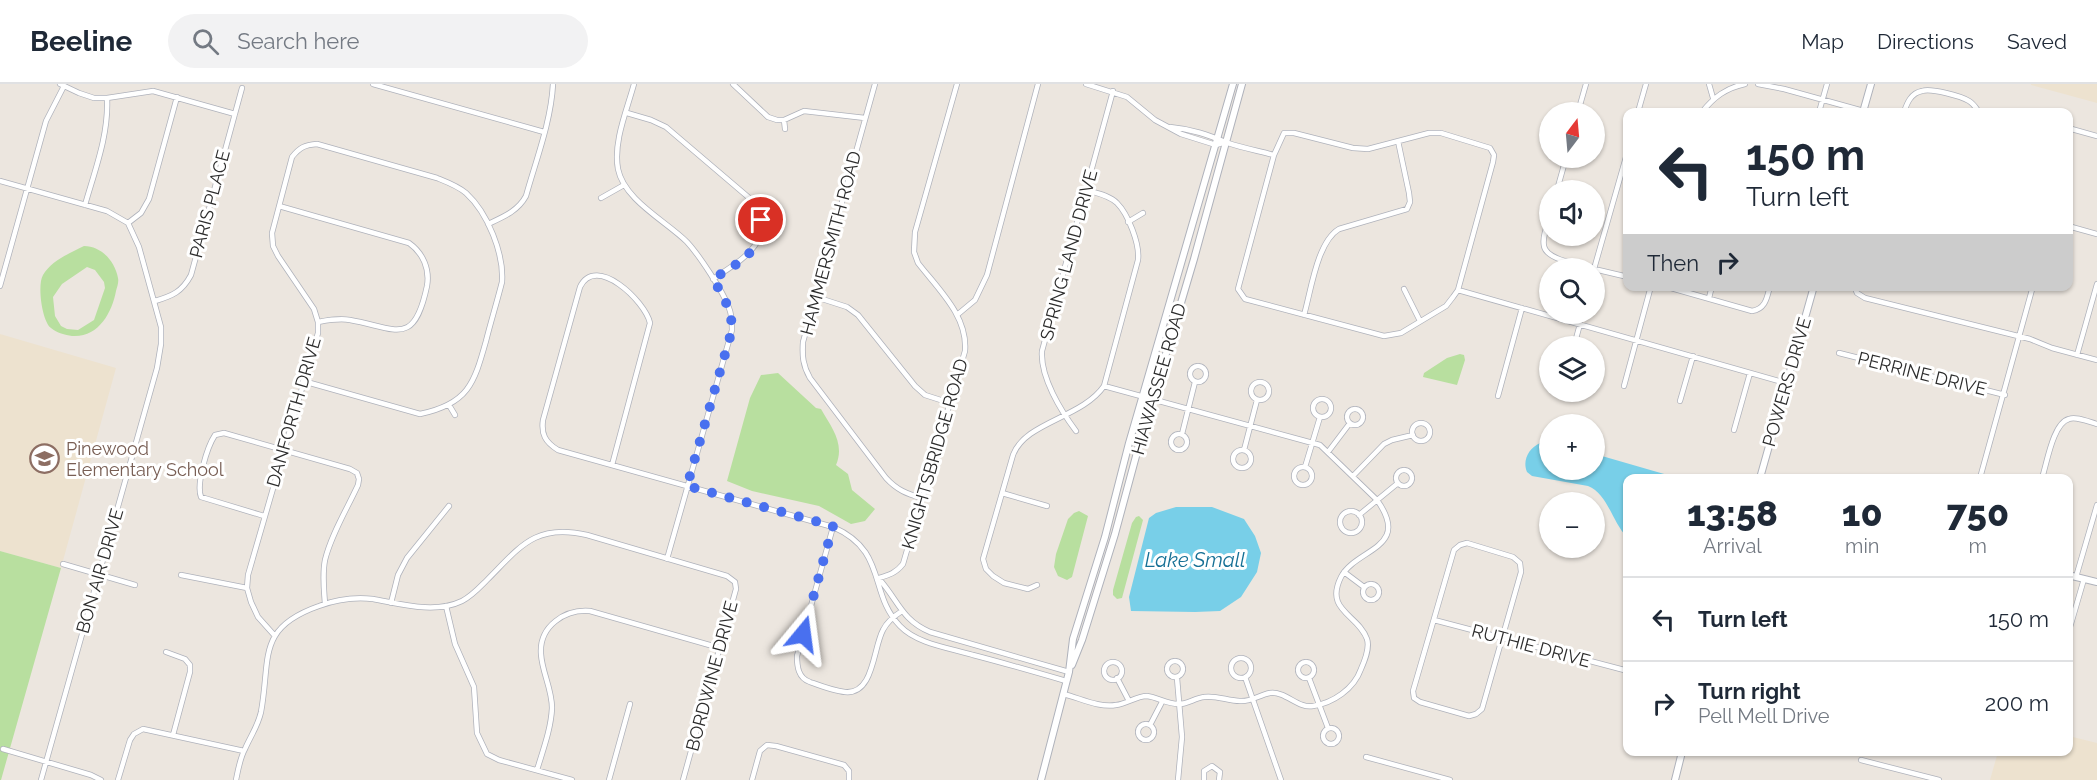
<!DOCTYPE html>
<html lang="en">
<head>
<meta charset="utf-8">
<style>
	:root { --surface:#fff; --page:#f2f2f3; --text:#1f2937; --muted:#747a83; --line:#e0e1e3 }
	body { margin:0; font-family:Raleway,sans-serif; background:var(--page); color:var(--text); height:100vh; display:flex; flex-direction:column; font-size:22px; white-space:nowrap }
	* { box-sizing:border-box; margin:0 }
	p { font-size:20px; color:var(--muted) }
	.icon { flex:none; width:33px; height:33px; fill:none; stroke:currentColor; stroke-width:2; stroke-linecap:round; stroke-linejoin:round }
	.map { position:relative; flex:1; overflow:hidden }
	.panel { position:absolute; left:1623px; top:390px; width:450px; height:282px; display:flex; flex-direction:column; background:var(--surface); border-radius:12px; box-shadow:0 2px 4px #0004 }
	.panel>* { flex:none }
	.guide { position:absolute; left:1623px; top:24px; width:450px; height:183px; border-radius:12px; box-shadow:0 2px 4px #0004; background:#fff; color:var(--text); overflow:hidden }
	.needle { width:39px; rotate:16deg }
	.fabs { position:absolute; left:1539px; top:18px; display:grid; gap:12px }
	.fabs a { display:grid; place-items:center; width:66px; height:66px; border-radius:50%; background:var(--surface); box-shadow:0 2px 4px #0004; font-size:30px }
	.pin { position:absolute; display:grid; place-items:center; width:51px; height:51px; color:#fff; margin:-26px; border:3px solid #fff; border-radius:50%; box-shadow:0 2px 6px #0007 }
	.me { position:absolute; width:66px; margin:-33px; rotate:16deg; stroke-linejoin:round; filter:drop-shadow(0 0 4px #0008) }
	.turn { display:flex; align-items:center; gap:21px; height:126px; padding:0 24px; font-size:27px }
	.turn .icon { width:78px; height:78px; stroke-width:2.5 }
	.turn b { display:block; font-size:42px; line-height:51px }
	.then { display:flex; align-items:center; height:57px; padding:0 24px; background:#0003; gap:12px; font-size:22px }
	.eta { display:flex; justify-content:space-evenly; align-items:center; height:102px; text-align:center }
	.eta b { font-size:36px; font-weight:800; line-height:42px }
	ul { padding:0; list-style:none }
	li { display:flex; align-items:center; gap:18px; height:84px; padding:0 24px; border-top:2px solid var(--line) }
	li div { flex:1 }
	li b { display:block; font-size:22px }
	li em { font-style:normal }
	header { display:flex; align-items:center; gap:36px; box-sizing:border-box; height:84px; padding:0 30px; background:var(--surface); border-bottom:2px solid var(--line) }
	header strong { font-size:28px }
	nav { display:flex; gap:33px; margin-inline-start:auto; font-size:21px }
	.search { width:420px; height:54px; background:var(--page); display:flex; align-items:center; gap:15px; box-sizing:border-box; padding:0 21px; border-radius:33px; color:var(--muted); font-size:22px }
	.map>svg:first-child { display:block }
	.education { fill:#ede2cf }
	.green { fill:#b8df9f; fill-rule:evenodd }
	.water { fill:#78cfe8 }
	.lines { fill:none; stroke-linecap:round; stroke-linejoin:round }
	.minor-casing { stroke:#afb2bb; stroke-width:6 }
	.tertiary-casing { stroke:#afb2bb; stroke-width:8 }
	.minor { stroke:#fff; stroke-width:4.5 }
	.tertiary { stroke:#fff; stroke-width:6 }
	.route { stroke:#4970ef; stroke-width:10; stroke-dasharray:0 18 }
	.labels { text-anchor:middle; stroke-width:6; stroke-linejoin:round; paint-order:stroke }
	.street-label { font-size:18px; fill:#2c2c2c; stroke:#fff }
	.education-label { font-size:18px; fill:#785e54; stroke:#fff; text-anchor:start }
	.water-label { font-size:20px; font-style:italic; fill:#167095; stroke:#fff }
</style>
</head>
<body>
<header>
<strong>Beeline</strong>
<div class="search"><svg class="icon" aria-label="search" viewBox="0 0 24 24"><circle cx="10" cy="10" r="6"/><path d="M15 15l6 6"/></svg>Search here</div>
<nav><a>Map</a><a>Directions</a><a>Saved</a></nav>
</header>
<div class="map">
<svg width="2097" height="696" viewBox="0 0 2097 696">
	<rect width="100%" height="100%" fill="#ece6df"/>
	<path class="education" d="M2031,0H2097V19L2031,1Z
		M0,250L116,284L61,484L0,467Z
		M2069,652L2097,659V696H1990L1998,668H2068Z"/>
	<path class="green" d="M84,162C101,162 115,177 118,194C119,198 117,203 116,207C112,229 98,254 72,252C65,251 57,249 51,244C42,237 37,201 43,191C51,177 70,169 84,162ZM87,183L95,186L104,198L105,204L94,236L78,246L67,245L61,242L55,232L53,213L62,200Z
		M1460,270L1464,271L1465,276L1457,301L1423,293L1424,289L1447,274Z
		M778,289L816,324L821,325C832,344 845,360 836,381L848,390L852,406L875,425L865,437L851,440L819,422L752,407L727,397L750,314L761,291Z
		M1079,427L1088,432L1072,493L1067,496L1058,492L1054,483L1056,470L1068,435L1074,429Z
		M1139,432L1143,436L1122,514L1117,515L1113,511V506L1132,439L1136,433Z
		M0,467L61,484L1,696H0Z"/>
	<path class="water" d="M1540,359H1549L1550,386H1594L1595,370L1678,394H1628L1627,453C1612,438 1608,410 1588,402L1532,392L1527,388C1522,376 1529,364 1540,359Z
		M1176,423H1212L1244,435L1255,452L1261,469L1257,488L1241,513L1220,527L1195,528L1131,527L1129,513L1149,434L1156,429Z"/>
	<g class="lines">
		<defs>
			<path id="minor" d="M60,0L79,9L94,14H107L153,7L235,30
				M373,0L544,48
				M634,0C627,26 613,58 618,85C624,116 666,137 687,158C699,171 723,207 729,224C732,231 732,239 732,246L667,475
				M733,0L768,33L777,36H784L804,27L865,34
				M875,0L803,258C802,272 803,282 810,294L886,394C897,406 907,410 922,414
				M1086,0L1127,13L1155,36L1181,50L1216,61L1226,58
				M1709,0L1713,14
				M1758,0L1784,5L1867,28
				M1578,28L1586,0
				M1638,28L1646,0
				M1702,28C1714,13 1726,4 1745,0
				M1819,28L1827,0
				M1904,28C1907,19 1911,9 1922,7C1931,4 1961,12 1969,17C1974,20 1976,24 1979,28
				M627,29L651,36L666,43L754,118C777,158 741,176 713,195
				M784,36L785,45
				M1170,43C1192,45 1208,51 1228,59C1243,64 1259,67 1274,71
				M2068,44L2097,52
				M1284,49H1294L1353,64L1368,65L1429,49H1441L1490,64L1494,71L1493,78L1458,206L1453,213L1446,222L1401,249L1384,252L1245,215L1238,205L1274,71Z
				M0,97L107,127L128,139L139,163L161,243V260L157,284L41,696
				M1557,106L1566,74
				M601,114L624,101
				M85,121C95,86 109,50 107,14
				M279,122L409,159C423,169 430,185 427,202C414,264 396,244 350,236C339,234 329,236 318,238
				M1550,134C1547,142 1542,153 1544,162C1546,176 1581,181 1593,184
				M1128,138L1143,129
				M128,139L141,129L149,115L177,13
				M488,140C503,133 518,127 526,112C536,76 551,38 553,0
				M2068,142L2097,150
				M1594,185L1628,66
				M1594,185L1628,193
				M0,202L46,37L64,2
				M1664,202L1752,227C1766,225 1767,213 1770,202
				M1854,202L1857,209L1865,214L2030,255L2052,264L2097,276
				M1404,205L1420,237
				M1458,206L1786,299
				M816,213L847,223L858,231L915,302L925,311L950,319
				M1709,214L1712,202
				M155,217C172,212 182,208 191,191L242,4
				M957,231L975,216L987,191L1038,0
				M1304,231C1311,207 1317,158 1339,145L1407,125L1410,118L1409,109L1398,57
				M1574,262L1580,240
				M1839,269L2005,311
				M2077,271L2097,200
				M1190 290a8 8 0 1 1 16 0a8 8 0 1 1-16 0Z
				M1251 307a9 9 0 1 1 18 0a9 9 0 1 1-18 0Z
				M1624,302L1651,202
				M1498,312L1522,224
				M1313 324a9 9 0 1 1 18 0a9 9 0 1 1-18 0Z
				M1680,317L1693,272
				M449,321L455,331
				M1347 333a8 8 0 1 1 16 0a8 8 0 1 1-16 0Z
				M1412 348a9 9 0 1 1 18 0a9 9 0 1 1-18 0Z
				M1734,346L1750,289
				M1076,347C1061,327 1040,293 1042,267L1113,7
				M1171 358a8 8 0 1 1 16 0a8 8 0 1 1-16 0Z
				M1182,350L1195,298
				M1244,366L1257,316
				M1233 375a9 9 0 1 1 18 0a9 9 0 1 1-18 0Z
				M1328,368L1350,339
				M612,381L650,239C645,217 596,170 580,203L543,336C541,350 545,358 558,366L833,443C888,467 868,509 900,542C917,560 950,564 973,571C1004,579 1035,588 1066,597
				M1305,383L1320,333
				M1294 392a9 9 0 1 1 18 0a9 9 0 1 1-18 0Z
				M1396 394a8 8 0 1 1 16 0a8 8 0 1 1-16 0Z
				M1353,392L1384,360L1392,356L1413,351
				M1980,394L2033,202
				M2042,394C2047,379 2053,339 2069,335C2076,332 2089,338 2097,340
				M1002,409L1047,422
				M1340 438a11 11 0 1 1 22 0a11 11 0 1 1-22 0Z
				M1359,431L1398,399
				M264,432L201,413C196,400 207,363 215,351L224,349L350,385L357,389L359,395L358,401C347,425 331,451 325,476C322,491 324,505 325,520
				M833,443L797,572C797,582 798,594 810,598C821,602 834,607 845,608C874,611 873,564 883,546C887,538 894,532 902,527
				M1467,459L1513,473L1520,479L1521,488L1482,625L1476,630L1469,632L1420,618L1414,614L1413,607L1454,466L1460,461Z
				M63,480L135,501
				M1344,488L1364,503
				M181,491L247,504
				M2076,493L2097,421
				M879,494C889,491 896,489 903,480L965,267C968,232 938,205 918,179L914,168L915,148L957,0
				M880,496C899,518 902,536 930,548L1069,588
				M1363 508a8 8 0 1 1 16 0a8 8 0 1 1-16 0Z
				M1037,501L1028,505L1004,499L993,492L986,485L983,475L1013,371C1025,338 1082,334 1104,302L1138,176C1140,160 1128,130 1117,119C1109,111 1096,109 1086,106
				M391,519L398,491L407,474L449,422
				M446,522L455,560L474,603L477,649L487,670L499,676L572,696
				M1434,536L1628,587
				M2068,550L2084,495
				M275,552L258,533L251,518L247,504L248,491L318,249V238L314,225L278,172L273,162L272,149L292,73C300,63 305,61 317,60L437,94C447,98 458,102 466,109C488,129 504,170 502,198C497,218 491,237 486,257C474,300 468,320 420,330L303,297
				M166,568L185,575L190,581V588L173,651
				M1231 584a10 10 0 1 1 20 0a10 10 0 1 1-20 0Z
				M1167 585a8 8 0 1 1 16 0a8 8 0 1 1-16 0Z
				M1298 586a8 8 0 1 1 16 0a8 8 0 1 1-16 0Z
				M1104 587a9 9 0 1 1 18 0a9 9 0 1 1-18 0Z
				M1245,593L1281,696
				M1117,594L1129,617
				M1177,594L1182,653L1178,696
				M1309,594L1328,644
				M1063,610C1080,614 1099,624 1116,621C1127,620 1136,612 1147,612C1157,613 1167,620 1178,620C1186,621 1195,614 1204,613C1216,611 1228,617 1240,617C1251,618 1259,611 1270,609C1286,607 1298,625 1313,622C1333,619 1354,605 1361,585C1365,576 1370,564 1367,555C1358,530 1324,527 1341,493C1356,464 1412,465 1377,416L1320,361L1104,302
				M1138 648a8 8 0 1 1 16 0a8 8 0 1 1-16 0Z
				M1150,641L1162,618
				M1323 652a8 8 0 1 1 16 0a8 8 0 1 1-16 0Z
				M3,665L91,691L101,696
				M1366,673L1450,696
				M1861,676L1939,696
				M537,686C543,666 551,645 552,624C552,605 542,588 541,570C539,542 565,525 590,527L720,564
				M118,696L130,656L134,650L143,645L244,667
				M236,696C238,686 240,674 245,665C250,653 258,642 261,628C271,574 256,544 319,522C335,516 355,513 373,515C401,520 435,530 462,517C472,512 479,504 487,496C520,463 535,439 587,451L727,492L735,498L736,505L683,696
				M609,696L630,620
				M752,696L760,667L767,661L776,662L844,681L849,687V696
				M1204,696V687L1212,682L1220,688L1219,696"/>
			<path id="tertiary" d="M1863,28L1871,0
				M1760,394L1814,202
				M2068,491L2097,498
				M1072,581L1082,556L1115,450L1139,361L1194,175L1242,0
				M1041,696L1069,588L1073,555L1105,453L1129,359L1233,0
				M1675,696L1682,668"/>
		</defs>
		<use href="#minor" class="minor-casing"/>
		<use href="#tertiary" class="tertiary-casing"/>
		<use href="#minor" class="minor"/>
		<use href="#tertiary" class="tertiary"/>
	</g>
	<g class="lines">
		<path class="route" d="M761,136C760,171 739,178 713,195C723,212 732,226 732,246L687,402L833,442L803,550"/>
	</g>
	<defs>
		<symbol id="school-ring" viewBox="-11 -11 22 22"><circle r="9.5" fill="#fff" stroke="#8d6e63" stroke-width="1.5"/><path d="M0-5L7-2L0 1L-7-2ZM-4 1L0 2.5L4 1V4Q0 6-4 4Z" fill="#8d6e63"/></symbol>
	</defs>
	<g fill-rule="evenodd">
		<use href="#school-ring" x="28" y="358" width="33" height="33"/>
	</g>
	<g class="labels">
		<g class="street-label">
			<text transform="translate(210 120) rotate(-75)" y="6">PARIS PLACE</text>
			<text transform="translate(831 159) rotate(-75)" y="6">HAMMERSMITH ROAD</text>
			<text transform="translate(1069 171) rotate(-75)" y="6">SPRING LAND DRIVE</text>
			<text transform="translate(1922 290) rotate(14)" y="6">PERRINE DRIVE</text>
			<text transform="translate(1159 295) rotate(-74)" y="6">HIAWASSEE ROAD</text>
			<text transform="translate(1787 298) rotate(-74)" y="6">POWERS DRIVE</text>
			<text transform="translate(294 328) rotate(-74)" y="6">DANFORTH DRIVE</text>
			<text transform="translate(935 370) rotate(-74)" y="6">KNIGHTSBRIDGE ROAD</text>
			<text transform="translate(100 487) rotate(-74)" y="6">BON AIR DRIVE</text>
			<text transform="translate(1531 562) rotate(15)" y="6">RUTHIE DRIVE</text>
			<text transform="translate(712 592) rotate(-75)" y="6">BORDWINE DRIVE</text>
		</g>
		<g class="education-label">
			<text x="66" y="371">Pinewood<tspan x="66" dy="21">Elementary School</tspan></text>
		</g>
		<g class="water-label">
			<text x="1195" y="483">Lake Small</text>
		</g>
	</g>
</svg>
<div class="fabs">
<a><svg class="needle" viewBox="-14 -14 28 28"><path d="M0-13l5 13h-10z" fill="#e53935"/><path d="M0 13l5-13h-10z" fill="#747a83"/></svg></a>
<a><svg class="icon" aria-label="sound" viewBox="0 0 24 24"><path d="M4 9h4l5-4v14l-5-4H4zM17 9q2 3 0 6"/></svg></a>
<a><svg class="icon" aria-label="search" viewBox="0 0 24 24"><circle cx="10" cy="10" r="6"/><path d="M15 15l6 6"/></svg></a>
<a><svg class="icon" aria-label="layers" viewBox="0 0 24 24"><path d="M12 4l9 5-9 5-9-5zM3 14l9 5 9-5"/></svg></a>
<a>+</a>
<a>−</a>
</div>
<div class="pin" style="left:761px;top:136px;background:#d93025"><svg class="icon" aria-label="arrive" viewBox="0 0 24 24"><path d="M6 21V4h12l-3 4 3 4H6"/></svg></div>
<svg class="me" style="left:803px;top:550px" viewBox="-20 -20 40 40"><path d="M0-17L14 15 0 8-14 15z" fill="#4970ef" stroke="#fff" stroke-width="4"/></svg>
<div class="guide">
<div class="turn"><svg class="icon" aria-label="left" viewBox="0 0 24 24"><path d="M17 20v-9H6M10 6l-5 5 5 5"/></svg><div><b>150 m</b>Turn left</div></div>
<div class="then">Then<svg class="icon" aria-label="right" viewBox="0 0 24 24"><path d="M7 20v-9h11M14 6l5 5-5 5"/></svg></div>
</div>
<section class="panel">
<div class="eta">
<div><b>13:58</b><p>Arrival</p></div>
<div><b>10</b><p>min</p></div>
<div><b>750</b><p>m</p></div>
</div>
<ul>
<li><svg class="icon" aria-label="left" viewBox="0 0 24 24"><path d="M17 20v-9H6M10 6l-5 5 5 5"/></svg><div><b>Turn left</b></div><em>150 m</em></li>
<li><svg class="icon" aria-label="right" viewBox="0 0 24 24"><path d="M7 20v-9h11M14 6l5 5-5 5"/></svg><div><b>Turn right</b><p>Pell Mell Drive</p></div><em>200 m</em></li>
</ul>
</section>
</div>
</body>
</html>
